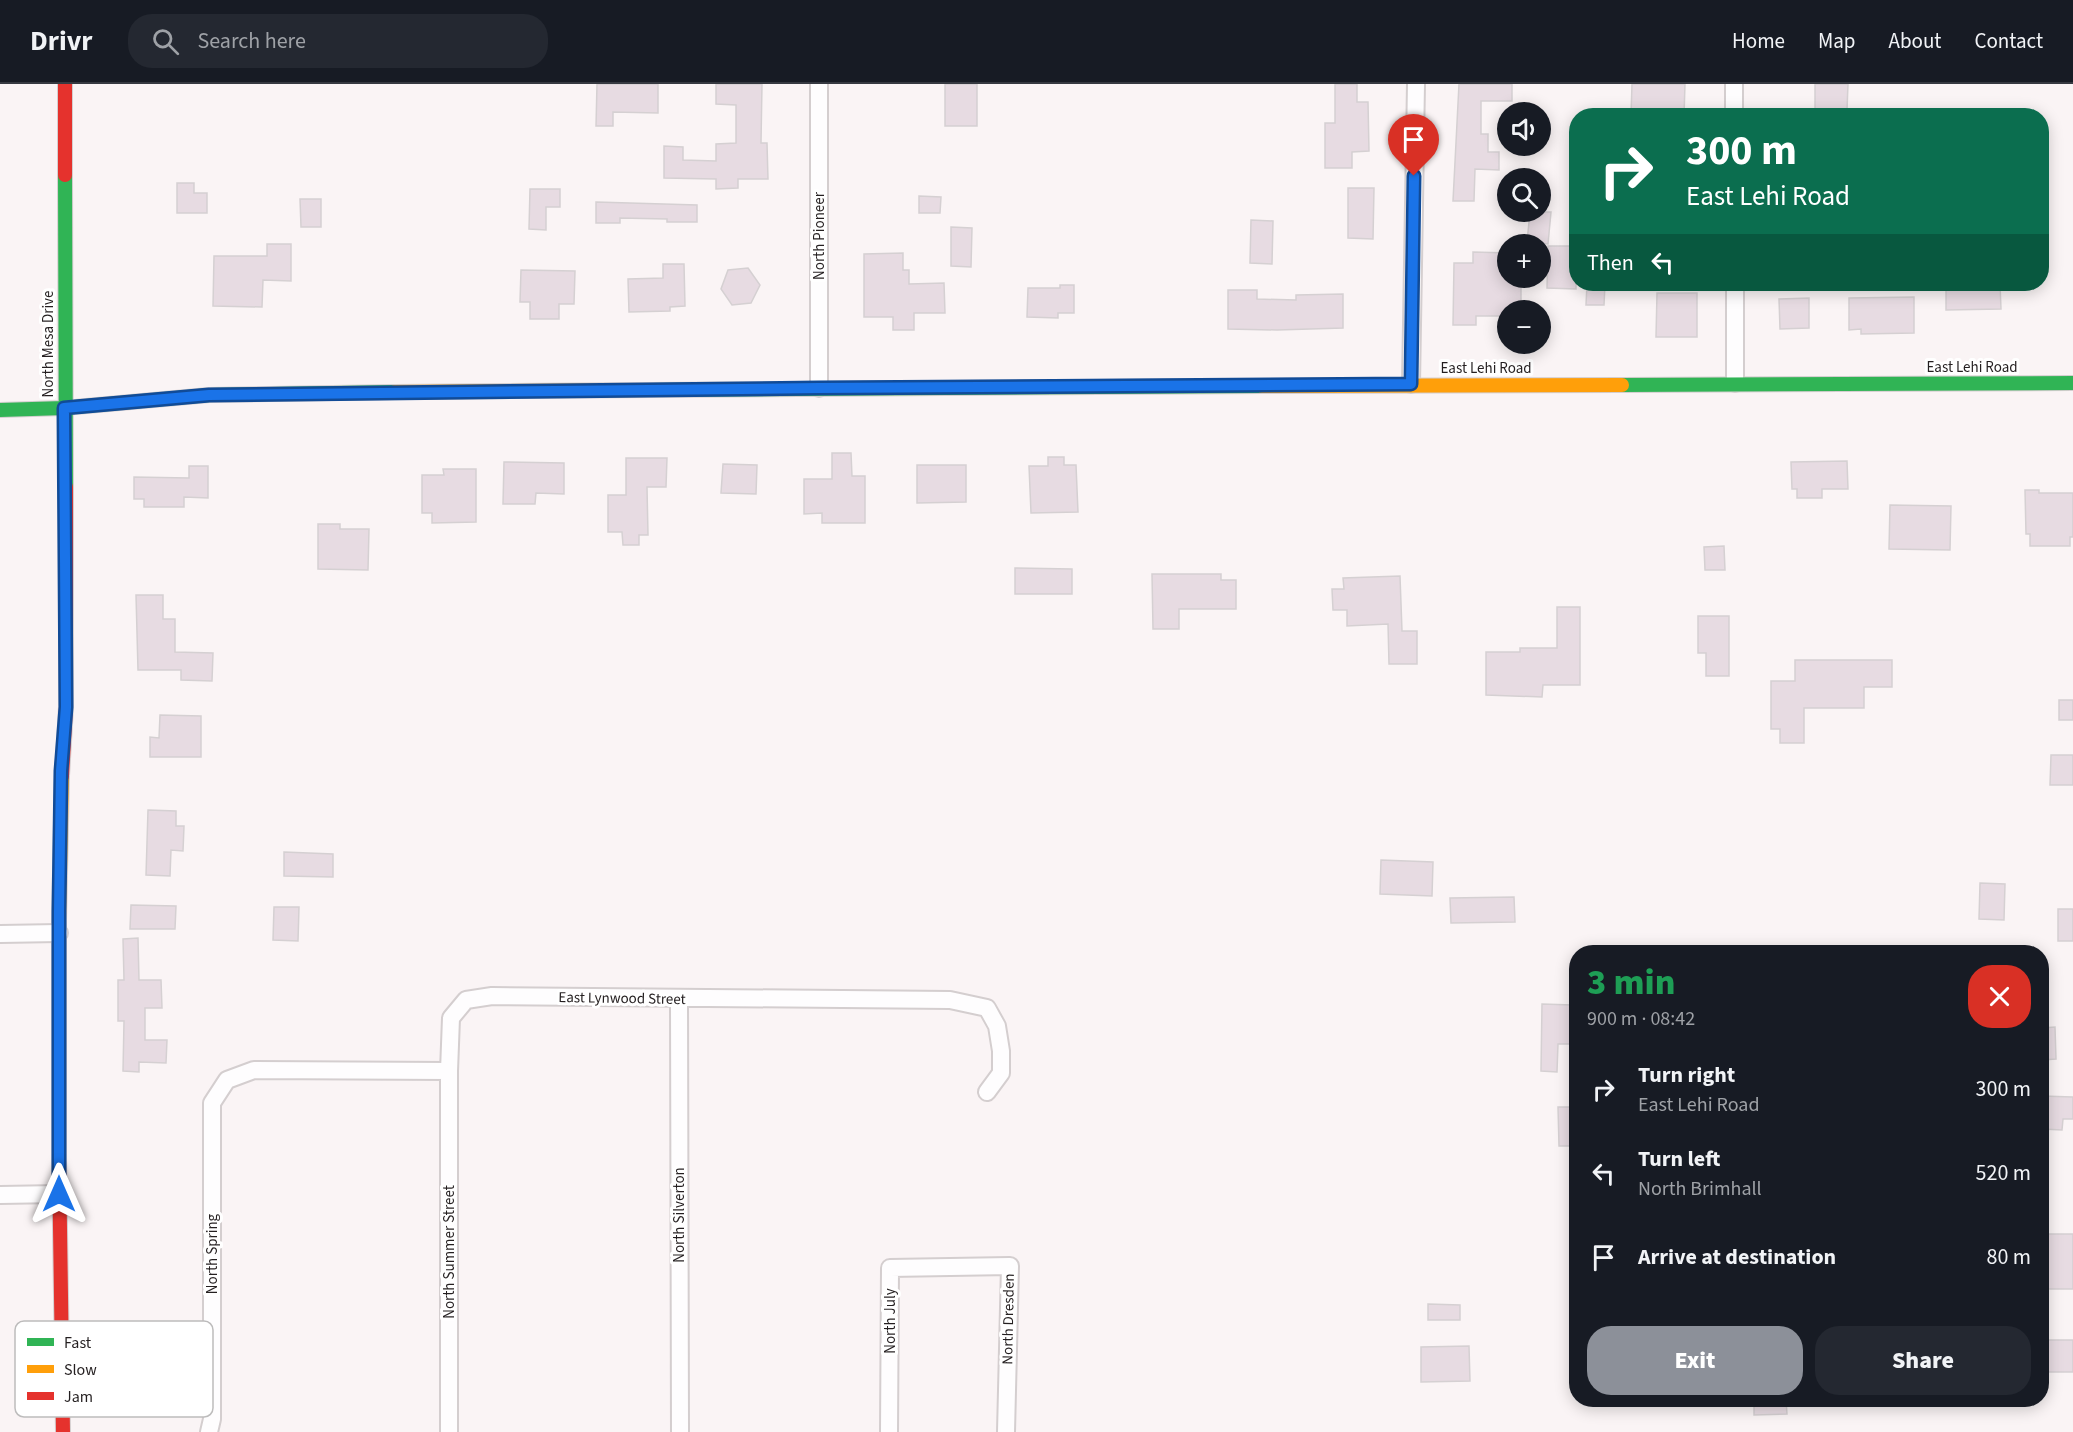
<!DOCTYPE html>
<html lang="en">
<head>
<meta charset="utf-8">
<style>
	:root { --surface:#171b24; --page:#242831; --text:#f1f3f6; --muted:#9ea1a6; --line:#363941; --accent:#8c9099 }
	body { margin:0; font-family:"Source Sans 3",sans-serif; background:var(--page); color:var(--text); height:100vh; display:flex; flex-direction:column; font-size:22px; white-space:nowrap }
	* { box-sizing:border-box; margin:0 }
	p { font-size:20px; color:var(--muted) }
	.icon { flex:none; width:33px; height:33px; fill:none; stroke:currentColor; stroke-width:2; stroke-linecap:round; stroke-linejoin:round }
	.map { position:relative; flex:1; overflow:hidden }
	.details { position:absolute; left:1569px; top:861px; width:480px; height:462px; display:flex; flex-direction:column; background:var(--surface); border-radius:24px; box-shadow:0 3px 15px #0003 }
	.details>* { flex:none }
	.banner { position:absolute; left:1569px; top:24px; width:480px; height:183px; border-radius:24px; box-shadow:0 3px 15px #0003; background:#0b6e4f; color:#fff; overflow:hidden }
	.buttons { position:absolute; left:1497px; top:18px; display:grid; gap:12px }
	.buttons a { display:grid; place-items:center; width:54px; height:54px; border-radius:50%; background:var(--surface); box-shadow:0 3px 15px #0003; font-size:30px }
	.pin { position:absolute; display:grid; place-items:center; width:51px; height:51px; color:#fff; margin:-62px -26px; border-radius:50% 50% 50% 0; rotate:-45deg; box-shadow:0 0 6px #0007 }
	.pin .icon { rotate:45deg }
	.me { position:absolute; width:66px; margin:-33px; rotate:0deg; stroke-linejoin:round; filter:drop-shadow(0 0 4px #0008) }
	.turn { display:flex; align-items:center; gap:21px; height:126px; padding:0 18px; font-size:27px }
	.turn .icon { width:78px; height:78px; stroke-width:2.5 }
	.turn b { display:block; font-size:42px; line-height:51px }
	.then { display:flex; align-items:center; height:57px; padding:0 18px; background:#0003; gap:12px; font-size:22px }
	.round { display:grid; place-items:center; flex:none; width:63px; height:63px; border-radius:24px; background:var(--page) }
	.head { display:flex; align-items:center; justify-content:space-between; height:102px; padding:0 18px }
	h1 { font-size:36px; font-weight:800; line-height:45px; color:#1e9e55 }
	.cta { display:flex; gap:12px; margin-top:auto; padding:12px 18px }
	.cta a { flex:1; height:69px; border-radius:24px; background:var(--accent); color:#fff; font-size:24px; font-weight:800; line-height:69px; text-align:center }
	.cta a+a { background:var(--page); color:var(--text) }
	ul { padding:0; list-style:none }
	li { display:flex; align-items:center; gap:18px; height:84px; padding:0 18px }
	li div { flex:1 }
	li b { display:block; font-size:22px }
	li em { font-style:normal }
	header { display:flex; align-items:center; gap:36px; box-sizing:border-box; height:84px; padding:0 30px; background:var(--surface); border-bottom:2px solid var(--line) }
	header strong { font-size:28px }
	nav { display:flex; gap:33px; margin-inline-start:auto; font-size:21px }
	.search { width:420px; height:54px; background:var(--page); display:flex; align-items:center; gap:15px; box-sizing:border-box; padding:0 21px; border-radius:24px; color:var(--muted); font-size:22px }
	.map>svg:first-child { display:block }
	.building { fill:#e7dbe2; stroke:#d5d0d2; stroke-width:1.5 }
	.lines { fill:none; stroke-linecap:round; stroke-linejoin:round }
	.street-casing { stroke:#d4cecf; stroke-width:20 }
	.fast-casing { stroke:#d4cecf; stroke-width:16 }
	.slow-casing { stroke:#d4cecf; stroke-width:16 }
	.jam-casing { stroke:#d4cecf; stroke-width:16 }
	.street { stroke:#fefdfe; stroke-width:16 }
	.fast { stroke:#30b455; stroke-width:14 }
	.slow { stroke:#ff9f0a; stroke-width:14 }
	.jam { stroke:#e5322d; stroke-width:14 }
	.route-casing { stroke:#114b97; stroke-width:15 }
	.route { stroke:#1a73e8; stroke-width:10 }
	.labels { text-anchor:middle; stroke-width:6; stroke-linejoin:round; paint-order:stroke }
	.street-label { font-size:15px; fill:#241f20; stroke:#fff }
	.key { fill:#fff; stroke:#bdbcbc; stroke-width:1.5 }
	.key-label { font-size:16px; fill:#241f20 }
</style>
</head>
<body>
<header>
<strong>Drivr</strong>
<div class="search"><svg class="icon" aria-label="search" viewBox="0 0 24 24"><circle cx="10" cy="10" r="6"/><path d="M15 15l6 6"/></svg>Search here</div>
<nav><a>Home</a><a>Map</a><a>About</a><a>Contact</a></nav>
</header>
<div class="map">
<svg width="2073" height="1348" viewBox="0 0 2073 1348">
	<rect width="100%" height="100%" fill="#faf4f5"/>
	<path class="building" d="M597,0H658V29L613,28V42H596Z
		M716,0H762L761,59H767L768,95H738V104L716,105V95L664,94V62L683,63V76L716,77V60L736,59V21L716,20Z
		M945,0H977V42H945Z
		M1335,0H1357V18H1368L1369,67L1352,68V84H1325V39H1335Z
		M1459,0H1512V17H1481V50H1488V68H1499V86L1475,85L1474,117H1453Z
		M1632,0H1685L1684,32H1631Z
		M1815,0H1848L1847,26H1815Z
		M177,99H194V109H207V129H177Z
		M1348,104H1374L1373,155L1348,154Z
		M530,105H560V123H546V146L529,145Z
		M919,112L941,113L940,129H919Z
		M300,115H321V143H301Z
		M596,118L697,121V138H667V135L620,134V139H596Z
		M1530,128H1551L1548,160L1527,158Z
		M1251,136L1273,137L1272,180L1250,179Z
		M951,143L972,144L971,183L951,182Z
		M267,160H291V197L263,196L262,223L213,222L214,172H267Z
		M1548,162H1576V205L1547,204Z
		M1473,168L1508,169V194H1510V197H1521V226H1508V232H1476V241H1453L1454,179H1473Z
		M903,169V186H909V200L944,199L945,229H914V246H893V233H864V170Z
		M663,180H684L685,222L670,223V227L629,228L628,195L663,194Z
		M748,184L760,201L751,219L732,221L721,205L728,186Z
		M521,186L575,187L574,220H559V235H530V218H520Z
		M1587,200H1605L1604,221H1586Z
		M1946,200H2000L2001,225L1946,226Z
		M1060,201H1074V229H1058V234L1027,233L1028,204H1060Z
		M1228,206H1257V215L1296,216V211L1343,210V244L1277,246L1228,245Z
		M1657,209H1697V253H1656Z
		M1914,213V249L1861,250V245L1849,246V214Z
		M1809,214V244L1780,245L1779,215Z
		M832,369H851L852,392H865V439H822V429L804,430V395H832Z
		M1048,373H1064V381H1076L1078,428L1031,429L1029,382H1048Z
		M626,374H667L666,403H647L648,451H639V461H623L622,448H608V411H626Z
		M1847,377L1848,405H1822V414H1797V405H1792L1791,378Z
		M504,378L564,379V410L536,409L535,420H503Z
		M723,380L757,381L756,410L721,409Z
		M917,381H966V418L917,419Z
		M189,382H208V414L184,413V423H144V415H134V393L189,394Z
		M443,385H476V438L432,439V429H422V391H444Z
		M2025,406H2039V409H2073V453H2070V462H2030V450H2026Z
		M1890,421L1951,422L1950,466L1889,465Z
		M318,440H340V445H369L368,486L318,485Z
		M1724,462L1725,486H1705L1704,463Z
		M1015,484L1072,485V510H1015Z
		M1152,490H1221V496H1236V525H1179V545H1153Z
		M1400,492L1402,547H1417V580H1389L1388,540L1347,542V526H1333L1332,505H1344L1343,494Z
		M136,511H163V535H175V568L213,569L212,597L181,596V586H138Z
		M1557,523H1580V601H1543L1542,613L1486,611V568H1520V564H1557Z
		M1698,532H1729V592H1706V569H1698Z
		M1795,576H1892V603H1864V624H1804V659H1780V645H1771V597H1795Z
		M2059,616H2073V636H2059Z
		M160,631L201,632V673H150V653L159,654Z
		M2051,671H2073V701H2050Z
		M148,726L176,727V742H184L183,767L171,766L170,792L146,791Z
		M284,768L333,770V793L284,792Z
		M1381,776L1433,778L1432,812L1380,810Z
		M1980,799L2005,800L2004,836L1979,835Z
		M1514,813L1515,838L1451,839L1450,814Z
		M131,821L176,822L175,845H130Z
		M274,823H299L298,857L273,856Z
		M2058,825H2073V857H2058Z
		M138,854L139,896H161L162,924H145V956H167L166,979L139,978V988L123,987L124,937H118V896H124L123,855Z
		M1542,920L1572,921L1571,960H1558L1557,988L1541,987Z
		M2055,943L2056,975L2042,976V944Z
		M2042,1012L2073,1013V1035H2063L2062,1046L2042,1045Z
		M1558,1023H1576V1062H1559Z
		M2043,1150H2073V1205H2044Z
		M1428,1220L1460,1221V1236H1428Z
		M2048,1256H2073V1288H2048Z
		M1469,1262L1470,1297L1421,1298V1263Z
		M1754,1316H1786L1787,1330L1754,1331Z"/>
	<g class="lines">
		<defs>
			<path id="street" d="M819,0V304
				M1734,0V32
				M1735,200V299
				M1411,300L1416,0
				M0,850L59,849
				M679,914L680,1348
				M0,1111L59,1110
				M209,1348L212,1335V1019L227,996L254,986L449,987
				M449,1348V987L451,934L466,916L492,912L950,916L987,924L997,942L1001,967V989L987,1008
				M889,1348L890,1184L1010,1182L1006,1348"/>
			<path id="fast" d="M65,91L66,403
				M1622,301L2073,299
				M650,306L1262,302
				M0,326L64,324L209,311L395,308"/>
			<path id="slow" d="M1262,302L1622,301
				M395,308L650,306
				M59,1076V836L62,692"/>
			<path id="jam" d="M65,0V91
				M62,692L66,623V403
				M59,1076L63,1348"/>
		</defs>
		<use href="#street" class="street-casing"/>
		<use href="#fast" class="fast-casing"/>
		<use href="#slow" class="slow-casing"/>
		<use href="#jam" class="jam-casing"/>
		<use href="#street" class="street"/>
		<use href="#fast" class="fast"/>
		<use href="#slow" class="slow"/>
		<use href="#jam" class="jam"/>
	</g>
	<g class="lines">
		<defs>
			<path id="route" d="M59,1110V827L61,687L66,623L64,324L209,311L819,304L1411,300L1414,92"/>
		</defs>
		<use href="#route" class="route-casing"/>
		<use href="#route" class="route"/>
	</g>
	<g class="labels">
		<g class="street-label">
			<text transform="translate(819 152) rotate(-90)" y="5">North Pioneer</text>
			<text transform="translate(48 260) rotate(-90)" y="5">North Mesa Drive</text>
			<text x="1972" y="288">East Lehi Road</text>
			<text x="1486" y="289">East Lehi Road</text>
			<text transform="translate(622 914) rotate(1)" y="5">East Lynwood Street</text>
			<text transform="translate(679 1131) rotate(-90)" y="5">North Silverton</text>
			<text transform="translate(449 1168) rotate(-90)" y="5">North Summer Street</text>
			<text transform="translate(212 1170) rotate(-90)" y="5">North Spring</text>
			<text transform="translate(1008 1235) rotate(-89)" y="5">North Dresden</text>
			<text transform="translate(890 1237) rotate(-90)" y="5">North July</text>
		</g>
	</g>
	<rect x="15" y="1237" width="198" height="96" rx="9" class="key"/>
	<rect x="27" y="1254" width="27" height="8" fill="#30b455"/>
	<rect x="27" y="1281" width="27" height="8" fill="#ff9f0a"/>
	<rect x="27" y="1308" width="27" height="8" fill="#e5322d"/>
	<g class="key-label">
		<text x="64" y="1264">Fast</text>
		<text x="64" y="1291">Slow</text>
		<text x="64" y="1318">Jam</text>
	</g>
</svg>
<div class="buttons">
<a><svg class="icon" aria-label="sound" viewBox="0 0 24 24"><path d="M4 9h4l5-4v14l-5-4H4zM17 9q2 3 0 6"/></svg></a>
<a><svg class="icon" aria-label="search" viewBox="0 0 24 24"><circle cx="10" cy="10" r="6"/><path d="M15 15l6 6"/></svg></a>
<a>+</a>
<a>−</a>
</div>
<div class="pin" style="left:1414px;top:92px;background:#d93025"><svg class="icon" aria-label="arrive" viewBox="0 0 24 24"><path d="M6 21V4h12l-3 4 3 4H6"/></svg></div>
<svg class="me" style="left:59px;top:1110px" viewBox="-20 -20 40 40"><path d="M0-17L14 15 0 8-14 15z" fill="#1a73e8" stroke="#fff" stroke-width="4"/></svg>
<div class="banner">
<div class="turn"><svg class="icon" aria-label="right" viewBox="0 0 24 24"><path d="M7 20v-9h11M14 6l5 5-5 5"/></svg><div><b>300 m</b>East Lehi Road</div></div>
<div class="then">Then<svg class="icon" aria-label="left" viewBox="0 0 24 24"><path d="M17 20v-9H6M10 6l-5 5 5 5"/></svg></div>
</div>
<section class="details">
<div class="head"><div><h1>3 min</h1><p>900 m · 08:42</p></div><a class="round" style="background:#d93025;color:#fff"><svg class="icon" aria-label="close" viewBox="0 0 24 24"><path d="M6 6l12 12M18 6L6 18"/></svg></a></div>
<ul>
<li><svg class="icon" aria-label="right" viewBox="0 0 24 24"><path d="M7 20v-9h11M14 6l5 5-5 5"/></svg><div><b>Turn right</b><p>East Lehi Road</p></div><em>300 m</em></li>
<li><svg class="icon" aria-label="left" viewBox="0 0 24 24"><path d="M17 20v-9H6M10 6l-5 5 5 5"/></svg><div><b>Turn left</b><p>North Brimhall</p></div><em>520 m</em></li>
<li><svg class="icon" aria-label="arrive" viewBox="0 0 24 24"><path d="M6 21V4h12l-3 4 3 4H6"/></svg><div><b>Arrive at destination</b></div><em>80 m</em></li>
</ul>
<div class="cta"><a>Exit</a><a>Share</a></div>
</section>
</div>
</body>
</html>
